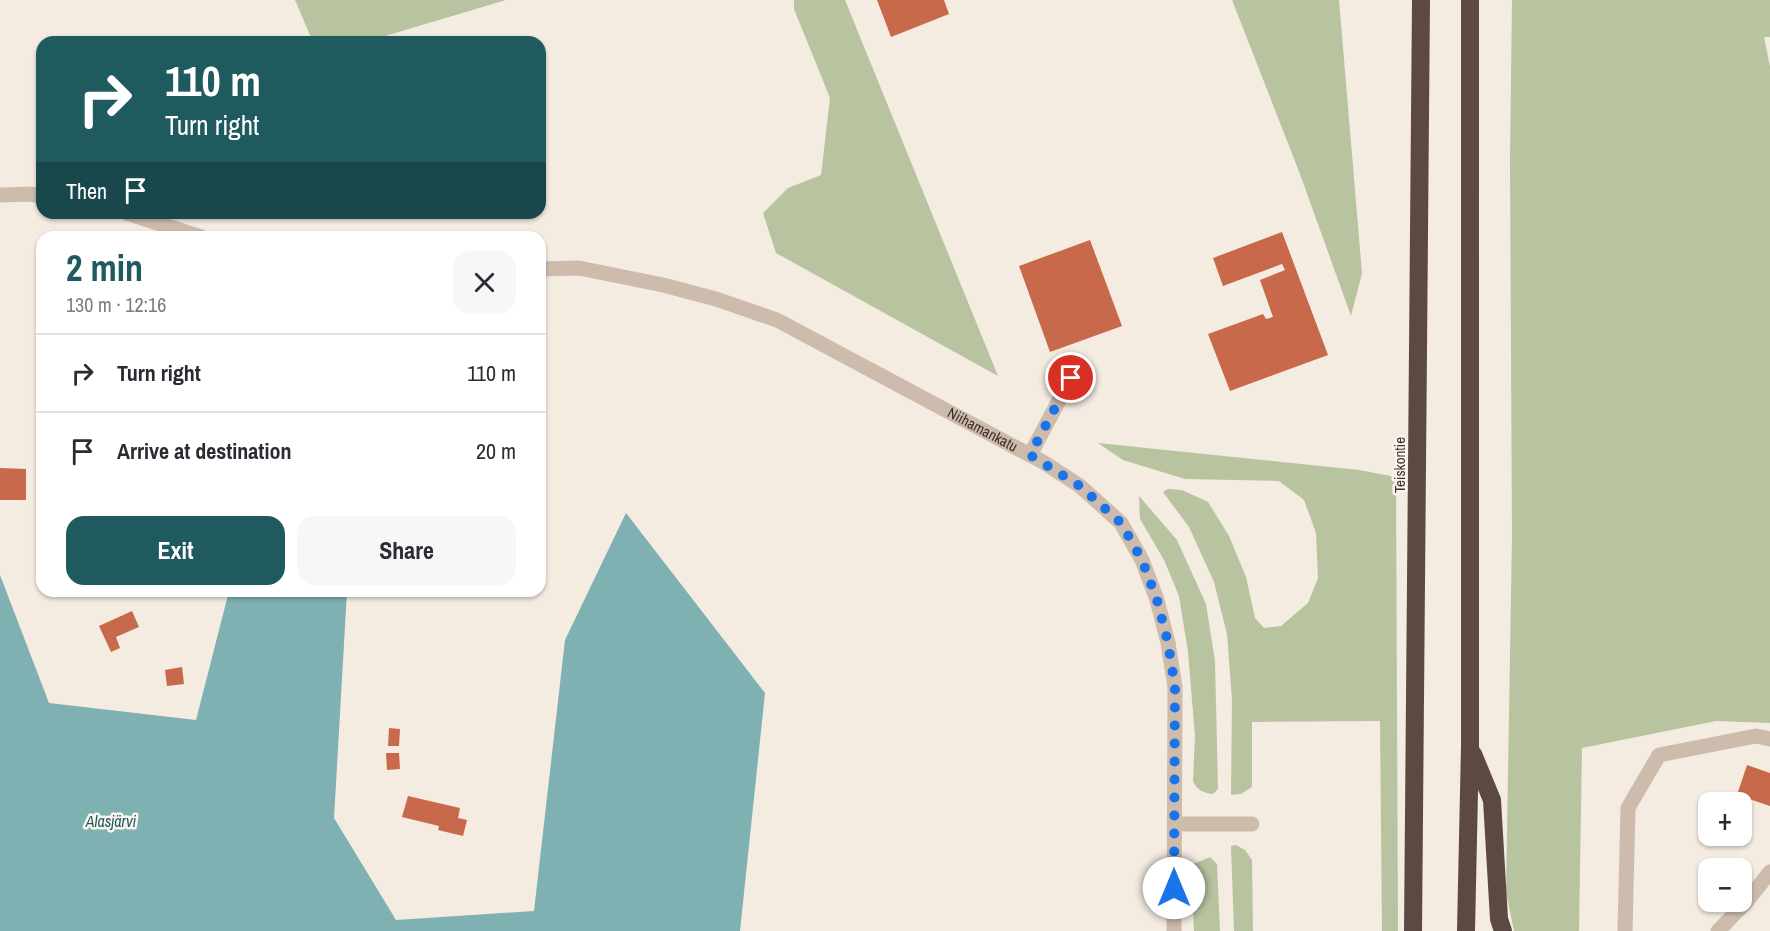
<!DOCTYPE html>
<html lang="en">
<head>
<meta charset="utf-8">
<style>
	:root { --surface:#fff; --page:#f7f7f7; --text:#2b2b33; --muted:#7c7c81; --line:#e1e1e2; --accent:#1f5a5e }
	body { margin:0; font-family:"Archivo Narrow",sans-serif; background:var(--page); color:var(--text); height:100vh; display:flex; flex-direction:column; font-size:22px; white-space:nowrap }
	* { box-sizing:border-box; margin:0 }
	p { font-size:20px; color:var(--muted) }
	.icon { flex:none; width:33px; height:33px; fill:none; stroke:currentColor; stroke-width:2; stroke-linecap:round; stroke-linejoin:round }
	.map { position:relative; flex:1; overflow:hidden }
	.panel { position:absolute; left:36px; top:231px; width:510px; height:366px; display:flex; flex-direction:column; background:var(--surface); border-radius:18px; box-shadow:0 2px 4px #0004 }
	.panel>* { flex:none }
	.hud { position:absolute; left:36px; top:36px; width:510px; height:183px; border-radius:18px; box-shadow:0 2px 4px #0004; background:#1f5a5e; color:#fff; overflow:hidden }
	.fabs { position:absolute; left:1698px; top:792px; display:grid; gap:12px }
	.fabs a { display:grid; place-items:center; width:54px; height:54px; border-radius:12px; background:var(--surface); box-shadow:0 2px 4px #0004; font-size:30px }
	.pin { position:absolute; display:grid; place-items:center; width:51px; height:51px; color:#fff; margin:-26px; border:3px solid #fff; border-radius:50%; box-shadow:0 2px 6px #0007 }
	.me { position:absolute; width:66px; margin:-33px; rotate:0deg; stroke-linejoin:round; filter:drop-shadow(0 0 4px #0008) }
	.turn { display:flex; align-items:center; gap:21px; height:126px; padding:0 30px; font-size:27px }
	.turn .icon { width:78px; height:78px; stroke-width:2.5 }
	.turn b { display:block; font-size:42px; line-height:51px }
	.then { display:flex; align-items:center; height:57px; padding:0 30px; background:#0003; gap:12px; font-size:22px }
	.round { display:grid; place-items:center; flex:none; width:63px; height:63px; border-radius:18px; background:var(--page) }
	.overview { display:flex; align-items:center; justify-content:space-between; height:102px; padding:0 30px }
	h1 { font-size:36px; font-weight:700; line-height:45px; color:var(--accent) }
	.action { display:flex; gap:12px; margin-top:auto; padding:12px 30px }
	.action a { flex:1; height:69px; border-radius:18px; background:var(--accent); color:#fff; font-size:24px; font-weight:700; line-height:69px; text-align:center }
	.action a+a { background:var(--page); color:var(--text) }
	ul { padding:0; list-style:none }
	li { display:flex; align-items:center; gap:18px; height:78px; padding:0 30px; border-top:2px solid var(--line) }
	li div { flex:1 }
	li b { display:block; font-size:22px }
	li em { font-style:normal }
	.map>svg:first-child { display:block }
	.green { fill:#b8c4a0 }
	.water { fill:#7fb0b2 }
	.building { fill:#c8694b }
	.lines { fill:none; stroke-linecap:round; stroke-linejoin:round }
	.minor { stroke:#cdbbac; stroke-width:15 }
	.highway { stroke:#5c4a42; stroke-width:18 }
	.route { stroke:#1a73e8; stroke-width:10; stroke-dasharray:0 18 }
	.labels { text-anchor:middle; stroke-width:5; stroke-linejoin:round; paint-order:stroke }
	.street-label { font-size:15px; fill:#3b302b; stroke:#fbf5ee }
	.water-label { font-size:16px; font-style:italic; fill:#1f5a5e; stroke:#fbf5ee }
</style>
</head>
<body>
<div class="map">
<svg width="1770" height="931" viewBox="0 0 1770 931">
	<rect width="100%" height="100%" fill="#f4ebe1"/>
	<path class="green" d="M295,0H506L365,42H313Z
		M794,0H845L998,376L776,253L763,213L788,188L821,175L830,98L794,9Z
		M1232,0H1339L1362,273L1351,316L1300,174Z
		M1512,0H1770V37H1764L1770,67V723L1716,721L1582,748L1579,931H1514L1506,892L1512,536L1510,159Z
		M1098,443L1359,470L1396,477L1398,931H1382L1380,721L1252,722V787L1241,794L1231,795L1232,700L1227,634L1214,582L1189,527L1163,492L1168,489L1182,490L1208,502L1229,536L1246,577L1255,618L1264,628L1281,626L1308,603L1318,578L1316,533L1304,500L1279,481L1185,479L1123,460Z
		M1139,496L1177,540L1206,604L1215,661L1218,789L1213,794C1203,793 1197,790 1193,781L1195,736L1188,652L1179,596L1164,560L1140,519Z
		M1236,845L1245,850L1252,860L1253,931H1234L1231,846Z
		M1210,857L1217,864L1220,931H1194L1191,865Z"/>
	<path class="water" d="M626,513L765,693L740,931H0V575L49,703L196,720L229,591H347L334,818L396,920L534,911L565,640Z"/>
	<path class="building" d="M877,0H944L949,14L891,37Z
		M1282,232L1328,355L1230,391L1208,334L1263,314L1266,319L1273,317L1260,280L1285,270L1282,264L1223,286L1213,258Z
		M1090,240L1122,326L1050,352L1019,266Z
		M0,468L26,469V500H0Z
		M132,611L139,627L116,637L120,648L111,652L99,626Z
		M182,667L184,684L167,686L165,670Z
		M389,728L400,729L399,746H388Z
		M386,753H399L400,769L387,770Z
		M1747,765L1770,773V806L1737,795Z
		M408,796L460,808L458,818L467,820L463,836L438,830L439,826L402,817Z"/>
	<g class="lines">
		<g class="minor">
			<path d="M0,195L30,194L42,196"/>
			<path d="M127,213L201,237"/>
			<path id="s1" d="M540,269L579,268L663,285L716,299L777,320L1043,462L1080,486L1121,523L1142,560L1157,600L1168,643L1175,687L1174,931"/>
			<path d="M1030,455L1071,378"/>
			<path d="M1174,824H1252"/>
			<path d="M1625,931L1628,808L1659,755L1756,736L1770,739"/>
			<path d="M1718,931L1747,901L1770,872"/>
		</g>
		<path class="highway" d="M1473,754L1492,800L1499,919L1503,931
			M1413,931L1421,0
			M1466,931L1470,746V0"/>
	</g>
	<g class="lines">
		<path class="route" d="M1071,378L1030,455L1080,486L1121,523L1142,560L1157,600L1168,643L1175,687L1174,888"/>
	</g>
	<g class="labels">
		<g class="street-label">
			<text dy="5" stroke="none"><textPath href="#s1" startOffset="477">Niihamankatu</textPath></text>
			<text transform="translate(1400 465) rotate(-90)" y="5">Teiskontie</text>
		</g>
		<g class="water-label">
			<text x="111" y="827">Alasjärvi</text>
		</g>
	</g>
</svg>
<div class="fabs">
<a>+</a>
<a>−</a>
</div>
<div class="pin" style="left:1071px;top:378px;background:#d93025"><svg class="icon" aria-label="arrive" viewBox="0 0 24 24"><path d="M6 21V4h12l-3 4 3 4H6"/></svg></div>
<svg class="me" style="left:1174px;top:888px" viewBox="-20 -20 40 40"><circle r="19" fill="#fff"/><path d="M0-13L10 11 0 6-10 11z" fill="#1a73e8"/></svg>
<div class="hud">
<div class="turn"><svg class="icon" aria-label="right" viewBox="0 0 24 24"><path d="M7 20v-9h11M14 6l5 5-5 5"/></svg><div><b>110 m</b>Turn right</div></div>
<div class="then">Then<svg class="icon" aria-label="arrive" viewBox="0 0 24 24"><path d="M6 21V4h12l-3 4 3 4H6"/></svg></div>
</div>
<section class="panel">
<div class="overview"><div><h1>2 min</h1><p>130 m · 12:16</p></div><a class="round"><svg class="icon" aria-label="close" viewBox="0 0 24 24"><path d="M6 6l12 12M18 6L6 18"/></svg></a></div>
<ul>
<li><svg class="icon" aria-label="right" viewBox="0 0 24 24"><path d="M7 20v-9h11M14 6l5 5-5 5"/></svg><div><b>Turn right</b></div><em>110 m</em></li>
<li><svg class="icon" aria-label="arrive" viewBox="0 0 24 24"><path d="M6 21V4h12l-3 4 3 4H6"/></svg><div><b>Arrive at destination</b></div><em>20 m</em></li>
</ul>
<div class="action"><a>Exit</a><a>Share</a></div>
</section>
</div>
</body>
</html>
